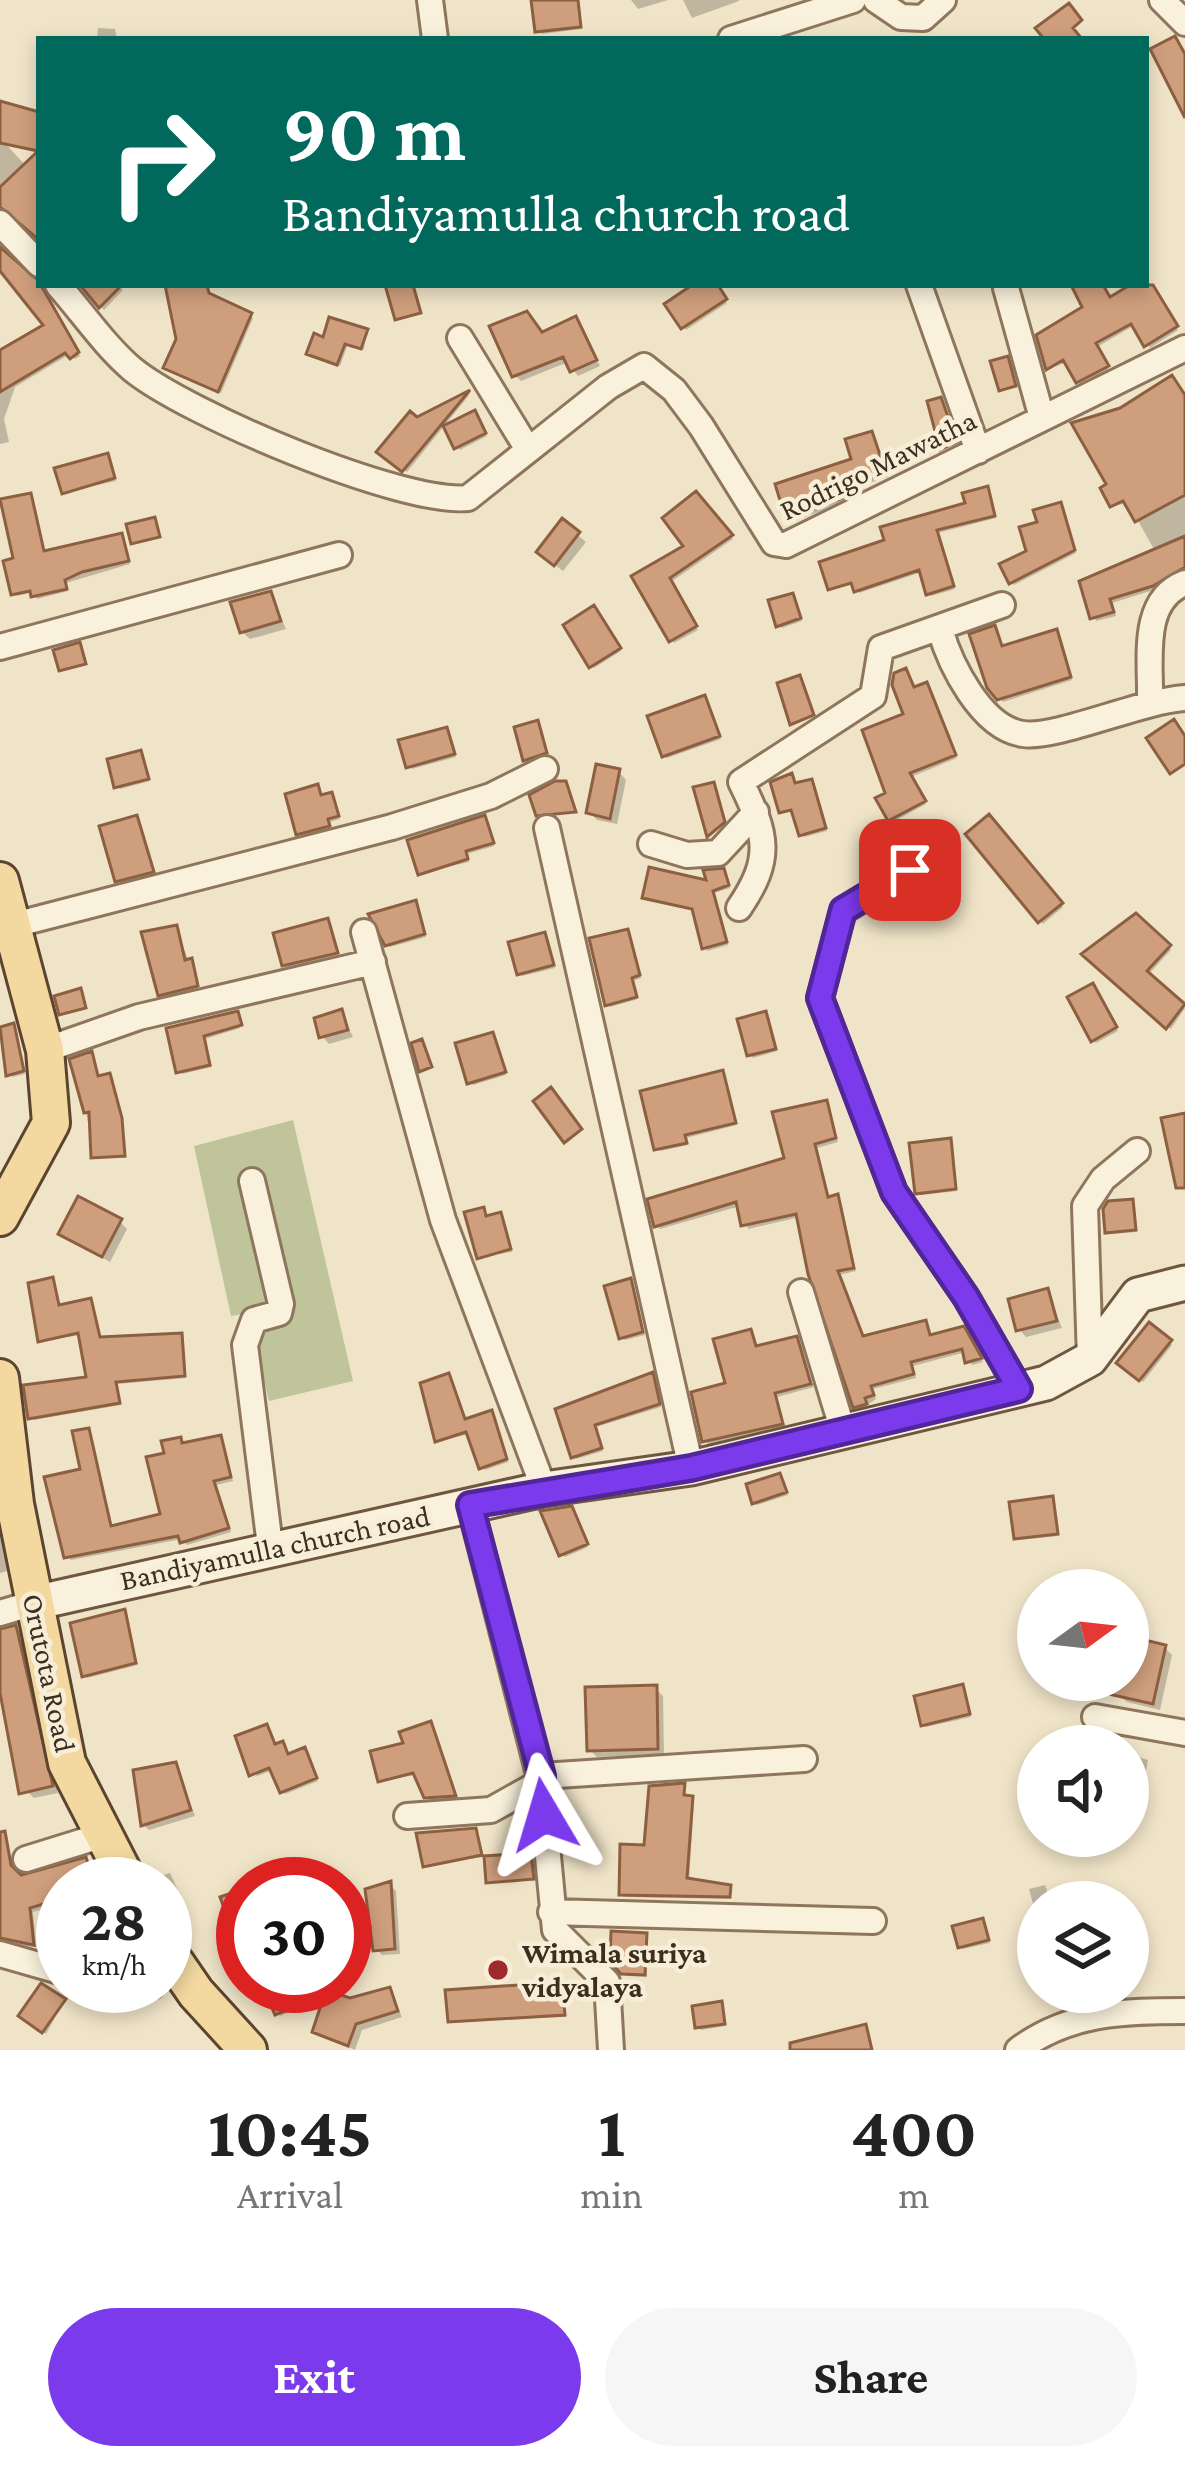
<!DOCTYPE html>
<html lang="en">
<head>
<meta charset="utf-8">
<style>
	:root { --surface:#fff; --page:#f6f6f6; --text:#222; --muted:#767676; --accent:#7c3aed }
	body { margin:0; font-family:"Crimson Pro",serif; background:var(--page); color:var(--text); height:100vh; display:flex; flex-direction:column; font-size:45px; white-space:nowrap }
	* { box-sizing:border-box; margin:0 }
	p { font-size:39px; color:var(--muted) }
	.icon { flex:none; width:66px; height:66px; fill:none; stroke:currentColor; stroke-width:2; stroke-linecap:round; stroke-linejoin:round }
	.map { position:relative; height:2050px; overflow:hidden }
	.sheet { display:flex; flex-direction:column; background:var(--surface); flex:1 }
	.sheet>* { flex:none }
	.guide { position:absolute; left:36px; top:36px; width:1113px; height:252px; border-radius:0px; box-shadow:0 6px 18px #0003; background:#00695c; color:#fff; overflow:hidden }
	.needle { width:78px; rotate:75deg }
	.buttons { position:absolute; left:1017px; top:1569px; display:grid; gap:24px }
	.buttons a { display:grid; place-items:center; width:132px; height:132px; border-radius:50%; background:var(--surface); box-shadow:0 6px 18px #0003; font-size:60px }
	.speed { position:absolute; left:36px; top:1857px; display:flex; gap:24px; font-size:60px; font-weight:700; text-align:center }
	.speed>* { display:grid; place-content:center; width:156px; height:156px; border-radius:50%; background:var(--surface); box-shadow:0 6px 18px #0003; line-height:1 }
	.speed small { font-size:30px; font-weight:400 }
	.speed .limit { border:18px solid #d22; background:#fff; color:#111 }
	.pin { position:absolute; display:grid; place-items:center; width:102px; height:102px; color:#fff; margin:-51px; border-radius:24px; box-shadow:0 6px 18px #0006 }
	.me { position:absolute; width:132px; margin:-66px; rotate:353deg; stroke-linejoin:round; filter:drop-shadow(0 0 9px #0008) }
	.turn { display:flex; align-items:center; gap:42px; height:252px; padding:0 48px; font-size:54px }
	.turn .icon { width:156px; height:156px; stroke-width:2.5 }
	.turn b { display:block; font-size:84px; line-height:102px }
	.eta { display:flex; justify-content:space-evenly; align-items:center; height:204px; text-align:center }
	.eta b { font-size:72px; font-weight:700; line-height:84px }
	.cta { display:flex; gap:24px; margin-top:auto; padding:24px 48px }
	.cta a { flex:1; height:138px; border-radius:72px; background:var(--accent); color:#fff; font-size:48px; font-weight:700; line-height:138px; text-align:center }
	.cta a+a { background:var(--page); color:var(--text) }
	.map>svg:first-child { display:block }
	.cemetery { fill:#bfc49a }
	.shadow { fill:#0003 }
	.building { fill:#cf9f7d; stroke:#8d5f41; stroke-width:3 }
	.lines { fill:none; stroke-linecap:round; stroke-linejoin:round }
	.street-casing { stroke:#8d765c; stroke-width:30 }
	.secondary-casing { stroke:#6f573f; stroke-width:39 }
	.primary-casing { stroke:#5b4430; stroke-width:42 }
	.street { stroke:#faf1dc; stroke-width:24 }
	.secondary { stroke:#faf1dc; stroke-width:33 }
	.primary { stroke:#f3d9a0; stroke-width:36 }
	.route-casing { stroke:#51269a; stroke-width:30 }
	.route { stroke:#7c3aed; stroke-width:21 }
	.poi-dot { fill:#9e2a2b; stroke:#f7eed8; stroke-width:4.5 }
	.labels { text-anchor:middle; stroke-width:9; stroke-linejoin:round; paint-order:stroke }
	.street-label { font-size:30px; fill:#3d2e20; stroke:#f7eed8 }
	.poi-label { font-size:30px; font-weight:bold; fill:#3d2e20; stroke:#f7eed8; text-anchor:start }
</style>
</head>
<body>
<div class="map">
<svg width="1185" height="2050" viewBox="0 0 1185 2050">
	<rect width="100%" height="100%" fill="#f0e4c8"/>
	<path class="cemetery" d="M293,1120L353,1381L269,1401L248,1313L231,1316L194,1146Z"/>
	<path class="shadow" d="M543,0H579L582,29L541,34Z
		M631,0H668L638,9Z
		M683,0H739V1L692,18Z
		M98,28L115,29L117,39H97Z
		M0,104L39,114V148L3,141L39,180V236L0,184Z
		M0,249L40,287L80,356L75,359L70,354L15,387L4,419L9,442L0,444V353L47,326L0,266Z
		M1146,279L1178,330L1150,348L1135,325L1097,347L1109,370L1081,384L1067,362L1049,369L1040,336L1086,308L1074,285H1101L1110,301L1146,285Z
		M83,285H118L123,290L104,310Z
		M207,285L210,297L253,318L221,393L170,370L180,339L168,286Z
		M697,285H716L727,303L686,330L668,304Z
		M576,320L600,366L578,376L568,362L521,381L515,375Z
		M366,331L364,350L348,344L340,366L312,356L325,341Z
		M470,394L407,472L380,452L417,421Z
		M1185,398V571L1157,589L1112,603L1116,616L1096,621L1081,579L1142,561L1155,551L1128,503L1113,506Z
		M477,416L487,436L460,450L457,447Z
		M871,435L888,477L843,491L847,501L792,522L788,518L855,461Z
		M107,456L116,481L64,492Z
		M987,490L996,518L938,533L955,589L931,596L922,572L859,593L854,584L831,588L888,542L968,505Z
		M696,495L733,539L671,582L698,630L674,643L635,577L688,547Z
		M30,496L45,554L121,536L130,564L66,583L68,591L37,599L33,592L17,596Z
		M1060,505L1076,553L1014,585L1011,582Z
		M562,522L586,542L563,571L547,559Z
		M270,594L286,629L250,639L242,632Z
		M795,599L802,621L782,628L779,625Z
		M596,612L621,651L594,668L592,666Z
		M1056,632L1072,680L1003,702L990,687Z
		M927,685L957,758L911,777L926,804L893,822L879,799L889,794L915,690Z
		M704,698L721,739L667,758L664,755Z
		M537,724L548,756L529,763L526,760Z
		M447,730L456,757L412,769L409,766Z
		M141,753L150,781L120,789L117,786Z
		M619,772L626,780L617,824L597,820L589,812Z
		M792,777L796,786L814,785L827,831L804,837L795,811L782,812Z
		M318,788L322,797L334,798L340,819L329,822L331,828L302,836Z
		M136,818L154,874L121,883L118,880Z
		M989,818L1063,907L1043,924L969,835Z
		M487,821L494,846L467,854L469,862L420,873Z
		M726,874L730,888L714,893L728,945L707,951L695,910L646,897L711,884Z
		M418,907L426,937L390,947L387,944Z
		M1136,917L1171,950L1148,975L1185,1008L1171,1029L1086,954Z
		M327,921L339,955L288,968L285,965Z
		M176,928L199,988L164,997L161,994Z
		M627,932L641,978L633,981L638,999L610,1007Z
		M547,938L555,968L522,976L519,974Z
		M1096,989L1118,1031L1096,1043L1093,1040Z
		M341,1013L353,1037L329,1044L322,1036Z
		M236,1014L240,1028L205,1039L212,1067L182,1074L170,1030Z
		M767,1017L777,1051L753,1058L750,1055Z
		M14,1026L25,1074L12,1077L0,1030Z
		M493,1035L506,1075L473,1085L470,1082Z
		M91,1055L100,1079H112L126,1158L94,1156L86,1112Z
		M722,1074L737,1125L686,1138L688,1145L660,1151Z
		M826,1103L838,1142L817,1148L830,1199L841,1202L856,1271L839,1275L864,1339L925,1324L931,1338L967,1334L983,1362L972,1365L966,1352L913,1366L916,1378L873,1389L876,1399L860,1410L800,1217L748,1229L740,1206L660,1229L656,1225L787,1160Z
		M949,1142L957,1191L921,1195L918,1193Z
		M1132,1202L1137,1232L1111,1234L1108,1231Z
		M483,1210L487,1218H503L512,1252L479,1257Z
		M120,1222L127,1229L110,1262L61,1233Z
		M53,1280L60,1308L92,1304L101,1340L181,1336L186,1378L117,1384L121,1405L33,1420L89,1379L81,1335L40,1341Z
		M630,1281L645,1335L625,1340L622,1338Z
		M1047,1291L1062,1328L1026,1337L1019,1329Z
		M1150,1326L1172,1345L1143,1382L1120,1363Z
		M750,1333L758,1349L796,1340L814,1387L777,1397L786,1428L709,1445L705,1441Z
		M652,1376L661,1407L596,1427L603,1451L576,1459L559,1411Z
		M491,1413L508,1462L485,1470L470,1434L438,1441L465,1422Z
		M88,1431L113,1528L164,1516L168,1455L180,1440L186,1446L221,1438L233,1481L216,1485L231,1532L187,1545L182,1539L71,1560L67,1556Z
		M780,1476L788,1495L757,1505L755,1502Z
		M1052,1499L1059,1536L1019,1540L1016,1538Z
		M574,1513L588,1547L565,1557L562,1554Z
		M0,1521L7,1571L0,1573Z
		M124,1613L138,1665L87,1678L85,1676Z
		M15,1629L23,1636L58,1793L34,1798L27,1791L0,1674V1630Z
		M1165,1648L1172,1655L1160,1710L1127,1702L1119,1695L1123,1680H1128V1656Z
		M655,1688L663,1696L664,1755L597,1757L590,1750Z
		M962,1688L971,1717L926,1727L923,1725Z
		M431,1724L433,1727L457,1798L430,1800L417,1775L381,1780Z
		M276,1747L288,1756L307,1753L318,1781L285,1794L273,1770L255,1777Z
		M1128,1754L1148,1760L1143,1787L1128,1785Z
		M175,1765L195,1816L149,1830L144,1825Z
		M684,1786L686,1798L694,1801L689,1881L729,1888L731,1899L625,1897Z
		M475,1831L483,1857L426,1865Z
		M530,1856L535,1881H489Z
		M86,1861L92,1874L83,1876L85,1884H63V1903L33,1912L36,1947L0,1943V1864L9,1862L17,1875L30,1878Z
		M170,1873L179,1893L165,1897V1884L157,1877Z
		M390,1885L396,1891L400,1954L382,1955L376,1949Z
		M1045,1885L1051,1902H1038V1922L1029,1889Z
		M982,1921L990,1943L963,1949L960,1947Z
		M646,1936L647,1977L627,1976L613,1961Z
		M267,1986H290L300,2008L280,2016Z
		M561,1986L566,2017L451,2020Z
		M389,1990L402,2017L362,2030L355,2050L315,2032L350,2001Z
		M64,2001L46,2034L22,2016Z
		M721,2004L726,2026L701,2030L698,2027Z"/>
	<path class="building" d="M531,0H578L581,27L535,32Z
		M1069,3L1082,20L1073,28L1082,39H1044L1035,28Z
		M1175,36L1185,54V118L1150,49Z
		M0,101L39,112V240L0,207V187L38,151L0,143Z
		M0,247L38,280L79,352L70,359L65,353L0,392V350L43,325L0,271Z
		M80,285H122L99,308Z
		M165,285H207L209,293L252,313L218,392L163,368L176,339Z
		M385,285H413L421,313L395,320Z
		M692,285H718L727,299L681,329L664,304Z
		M1071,285H1103L1110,297L1130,285H1153L1178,326L1144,347L1131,324L1096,343L1109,366L1076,383L1063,360L1046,370L1036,335L1082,307Z
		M527,311L542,332L576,316L597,360L570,372L563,357L512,377L489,326Z
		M329,317L368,329L361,349L345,344L337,365L306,354L314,333L323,337Z
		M1008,356L1016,386L999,391L990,361Z
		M1172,375L1185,395V495L1135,522L1123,501L1110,507L1100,488L1106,484L1071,423L1120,408Z
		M470,390L402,472L376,452L410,411L417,417Z
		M941,397L957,442L940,450L927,401Z
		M475,410L486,433L454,449L443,426Z
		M872,431L886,473L841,487L845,497L786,520L775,484L851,459L845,439Z
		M108,453L115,478L62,494L54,468Z
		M988,486L995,516L937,530L954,586L926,595L919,570L854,592L851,583L828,590L819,562L884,540L880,527L965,503L962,493Z
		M696,491L733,535L670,578L697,626L669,642L631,576L683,546L662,518Z
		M31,493L44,551L122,533L129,561L82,572L65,580L67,589L31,597L30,591L11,595L3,561L13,558L0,499Z
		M1061,502L1075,550L1009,584L999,564L1026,551L1019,527L1037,522L1033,510Z
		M155,517L160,537L131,544L126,524Z
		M562,518L580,532L554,566L536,552Z
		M1185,536V567L1153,586L1110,599L1114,612L1090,619L1079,581Z
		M271,591L281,621L240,633L230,602Z
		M793,593L801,618L776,627L768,600Z
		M594,605L621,648L589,668L563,625Z
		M995,625L1002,646L1057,629L1071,677L997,700L987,688L969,634Z
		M80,642L86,664L59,671L53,650Z
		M906,668L914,687L927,682L956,755L910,773L926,801L888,821L875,798L885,793L862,730L903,714L892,685L894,673Z
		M800,675L814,715L790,725L777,683Z
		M705,695L720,736L662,757L647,716Z
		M1174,719L1185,736V764L1170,774L1146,738Z
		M538,720L547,753L523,761L514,727Z
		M447,727L455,754L406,768L398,740Z
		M141,750L149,779L114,788L107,759Z
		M596,764L620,769L610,819L586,813Z
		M792,773L795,783L812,779L826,828L799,836L791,810L779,813L770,782Z
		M555,781H566L576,812L536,816L529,795Z
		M714,782L725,822L707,837L693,787Z
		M318,784L321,795L332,792L339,816L328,819L330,826L296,835L285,794Z
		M989,814L1063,903L1038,923L965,834Z
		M137,815L154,872L115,882L99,826Z
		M485,815L494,843L466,851L468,859L418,875L407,840Z
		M649,867L706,880L703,870L724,868L729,885L713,891L727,942L702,949L692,909L642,898Z
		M416,900L425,934L385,946L368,914Z
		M1136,913L1171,945L1147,971L1185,1004L1166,1029L1081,954Z
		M328,918L338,953L282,966L273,933Z
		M177,925L185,960L192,958L198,986L158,996L141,932Z
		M628,929L640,975L632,978L637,997L605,1006L589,938Z
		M545,932L554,965L517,975L508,942Z
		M1093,983L1117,1027L1091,1042L1067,997Z
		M81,988L86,1008L59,1015L54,996Z
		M342,1009L348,1030L319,1038L314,1018Z
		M238,1011L242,1025L204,1036L210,1065L176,1073L166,1028Z
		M766,1011L776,1049L747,1056L737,1019Z
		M14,1023L24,1071L6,1076L0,1027Z
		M493,1032L506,1072L467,1084L455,1043Z
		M422,1039L432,1067L419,1072L411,1043Z
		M92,1051L98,1076L110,1073L122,1118L125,1156L91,1158L89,1112L84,1113L69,1059Z
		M723,1070L736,1123L685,1135L687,1143L654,1150L640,1091Z
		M551,1087L582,1129L564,1143L533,1101Z
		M827,1100L836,1138L815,1144L828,1197L838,1194L854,1268L838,1271L863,1336L926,1320L930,1335L964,1326L982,1358L965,1363L962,1349L911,1362L914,1374L871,1386L874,1395L865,1398L867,1404L853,1408L808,1274L796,1214L741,1226L736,1202L654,1227L647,1199L784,1158L772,1112Z
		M1185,1113V1188H1176L1161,1118Z
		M951,1138L956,1189L915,1194L909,1143Z
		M78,1196L122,1219L102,1257L58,1234Z
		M1133,1199L1136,1230L1105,1233L1103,1209L1108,1201Z
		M484,1207L486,1216L501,1212L511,1249L477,1259L464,1212Z
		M53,1277L59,1305L91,1298L100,1337L182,1333L185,1376L116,1382L120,1403L28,1419L23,1385L86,1377L78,1333L38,1342L28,1283Z
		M631,1278L643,1332L619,1339L604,1286Z
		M1048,1288L1057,1321L1016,1331L1008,1299Z
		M1149,1322L1172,1340L1139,1381L1116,1363Z
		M751,1329L756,1346L797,1336L811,1384L775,1393L783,1424L702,1442L691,1392L725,1383L713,1339Z
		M653,1372L660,1404L595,1425L602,1448L571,1458L555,1409Z
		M449,1373L465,1419L492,1410L507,1459L479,1469L466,1432L435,1442L420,1383Z
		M89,1428L111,1526L160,1514L146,1457L164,1453L161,1441L181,1437L182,1443L221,1435L231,1477L214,1481L229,1528L180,1543L178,1536L64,1558L44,1477L80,1469L72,1431Z
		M780,1473L787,1492L752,1504L746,1484Z
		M1053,1496L1058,1534L1014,1539L1009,1502Z
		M572,1506L588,1544L559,1556L540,1511Z
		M125,1609L136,1663L82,1677L70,1623Z
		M16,1625L53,1786L19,1794L0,1693V1629Z
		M1128,1636L1166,1645L1153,1704L1082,1688L1083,1680H1128Z
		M963,1684L970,1714L921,1726L914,1696Z
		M657,1685L658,1749L587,1751L585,1687Z
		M431,1721L456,1796L424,1798L413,1773L378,1782L370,1751L403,1743L399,1732Z
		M267,1724L275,1744L283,1741L288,1754L305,1747L317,1778L280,1793L269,1768L249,1776L235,1736Z
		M176,1762L191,1810L141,1826L133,1770Z
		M685,1783L684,1795L693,1796L687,1878L731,1885L730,1897L619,1895L620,1844L644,1845L649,1786Z
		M476,1828L482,1855L423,1867L416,1833Z
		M5,1831L11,1865L21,1875L86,1857L90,1870L81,1872L84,1884H63V1898L30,1908L34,1945L0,1938V1832Z
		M531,1853L534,1879L486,1883L484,1856Z
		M391,1881L395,1949L373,1951L365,1889Z
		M243,1889V1954L241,1955L220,1897Z
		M983,1918L989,1940L958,1948L952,1926Z
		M611,1931L647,1933L645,1975L621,1974L610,1962Z
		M562,1982L565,2015L448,2022L445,1990Z
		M41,1983L66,1999L42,2033L18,2016Z
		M263,1986H291L299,2005L275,2015Z
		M390,1987L398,2011L356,2024L348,2046L312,2032L326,1990L350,1998Z
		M722,2001L725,2024L695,2028L692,2006Z
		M866,2024L872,2050H790V2043Z"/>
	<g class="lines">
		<defs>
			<path id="street" d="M430,0L435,39
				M876,0L901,17L923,18L943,0
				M1162,0L1185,23
				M731,39L853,0
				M0,223L39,264
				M58,285C82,312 105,346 132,369C185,413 402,505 468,498L608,387L644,366L674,390L701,426L774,543L786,545L1185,348
				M919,285L978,451
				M1006,288L1042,418
				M460,338L527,448
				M940,629C950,664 981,728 1023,734C1056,739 1140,701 1185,698
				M0,647L339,555
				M1150,700C1151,660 1140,600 1185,583
				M547,828L691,1468
				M651,844L687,855L718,853L756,812
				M943,849L843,911L820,998L894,1192L966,1297L1019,1389
				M739,908C773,858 767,835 741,782L873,696L881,648L1002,605
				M10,926L392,827L491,796L545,769
				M364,932L443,1220L544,1489
				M45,1050L139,1017L373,962
				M252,1181L281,1304L279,1313L254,1320L245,1345L270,1546
				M801,1292L843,1431
				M1090,1359L1085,1206L1103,1179L1137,1151
				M0,1613L34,1603
				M1095,1717L1185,1733
				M542,1776L804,1759
				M541,1782L555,1930L607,1982L611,2050
				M407,1816L491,1810L541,1782L470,1505
				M26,1859L100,1836
				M551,1912L873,1921
				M0,1954L63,1972
				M116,1986H152
				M1018,2050C1069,2012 1124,2011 1185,2011"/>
			<path id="secondary" d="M34,1603L544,1489L691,1468L1046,1383L1090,1359L1138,1295L1185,1283"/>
			<path id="primary" d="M0,881L45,1050L51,1123L0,1217
				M0,1378L15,1504L67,1763L129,1884
				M165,1948L196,1993L248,2050"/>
		</defs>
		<use href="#street" class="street-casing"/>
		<use href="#secondary" class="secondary-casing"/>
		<use href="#primary" class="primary-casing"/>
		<use href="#street" class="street"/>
		<use href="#secondary" class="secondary"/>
		<use href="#primary" class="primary"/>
	</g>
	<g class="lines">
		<defs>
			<path id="route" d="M544,1815L542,1776L470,1505L691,1468L1019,1389L966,1297L894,1192L820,998L843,910L910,870"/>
		</defs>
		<use href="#route" class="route-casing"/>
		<use href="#route" class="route"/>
	</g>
	<circle class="poi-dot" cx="498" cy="1970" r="12"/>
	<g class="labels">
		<g class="street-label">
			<text transform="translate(878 465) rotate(-26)" y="10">Rodrigo Mawatha</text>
			<text transform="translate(275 1548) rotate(-12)" y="10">Bandiyamulla church road</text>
			<text transform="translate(49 1673) rotate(78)" y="10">Orutota Road</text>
		</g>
		<g class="poi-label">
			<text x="522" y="1963">Wimala suriya<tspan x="522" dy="34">vidyalaya</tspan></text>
		</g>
	</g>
</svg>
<div class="buttons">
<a><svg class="needle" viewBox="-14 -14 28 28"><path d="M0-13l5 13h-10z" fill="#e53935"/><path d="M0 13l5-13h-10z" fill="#767676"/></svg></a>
<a><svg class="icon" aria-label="sound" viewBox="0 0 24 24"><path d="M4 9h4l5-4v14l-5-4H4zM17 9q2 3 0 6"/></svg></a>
<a><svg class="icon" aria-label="layers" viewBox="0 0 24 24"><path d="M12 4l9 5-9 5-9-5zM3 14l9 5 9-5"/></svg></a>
</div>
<div class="speed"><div>28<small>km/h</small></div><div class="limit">30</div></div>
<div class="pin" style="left:910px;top:870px;background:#d93025"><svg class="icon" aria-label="arrive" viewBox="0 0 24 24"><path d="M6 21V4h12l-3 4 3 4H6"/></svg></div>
<svg class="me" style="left:544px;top:1815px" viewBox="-20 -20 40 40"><path d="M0-17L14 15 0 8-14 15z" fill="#7c3aed" stroke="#fff" stroke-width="4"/></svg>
<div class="guide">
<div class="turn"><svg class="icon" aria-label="right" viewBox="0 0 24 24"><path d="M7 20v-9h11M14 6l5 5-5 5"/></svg><div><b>90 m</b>Bandiyamulla church road</div></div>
</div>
</div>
<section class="sheet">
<div class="eta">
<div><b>10:45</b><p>Arrival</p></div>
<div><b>1</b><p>min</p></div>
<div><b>400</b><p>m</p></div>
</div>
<div class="cta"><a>Exit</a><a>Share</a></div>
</section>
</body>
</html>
